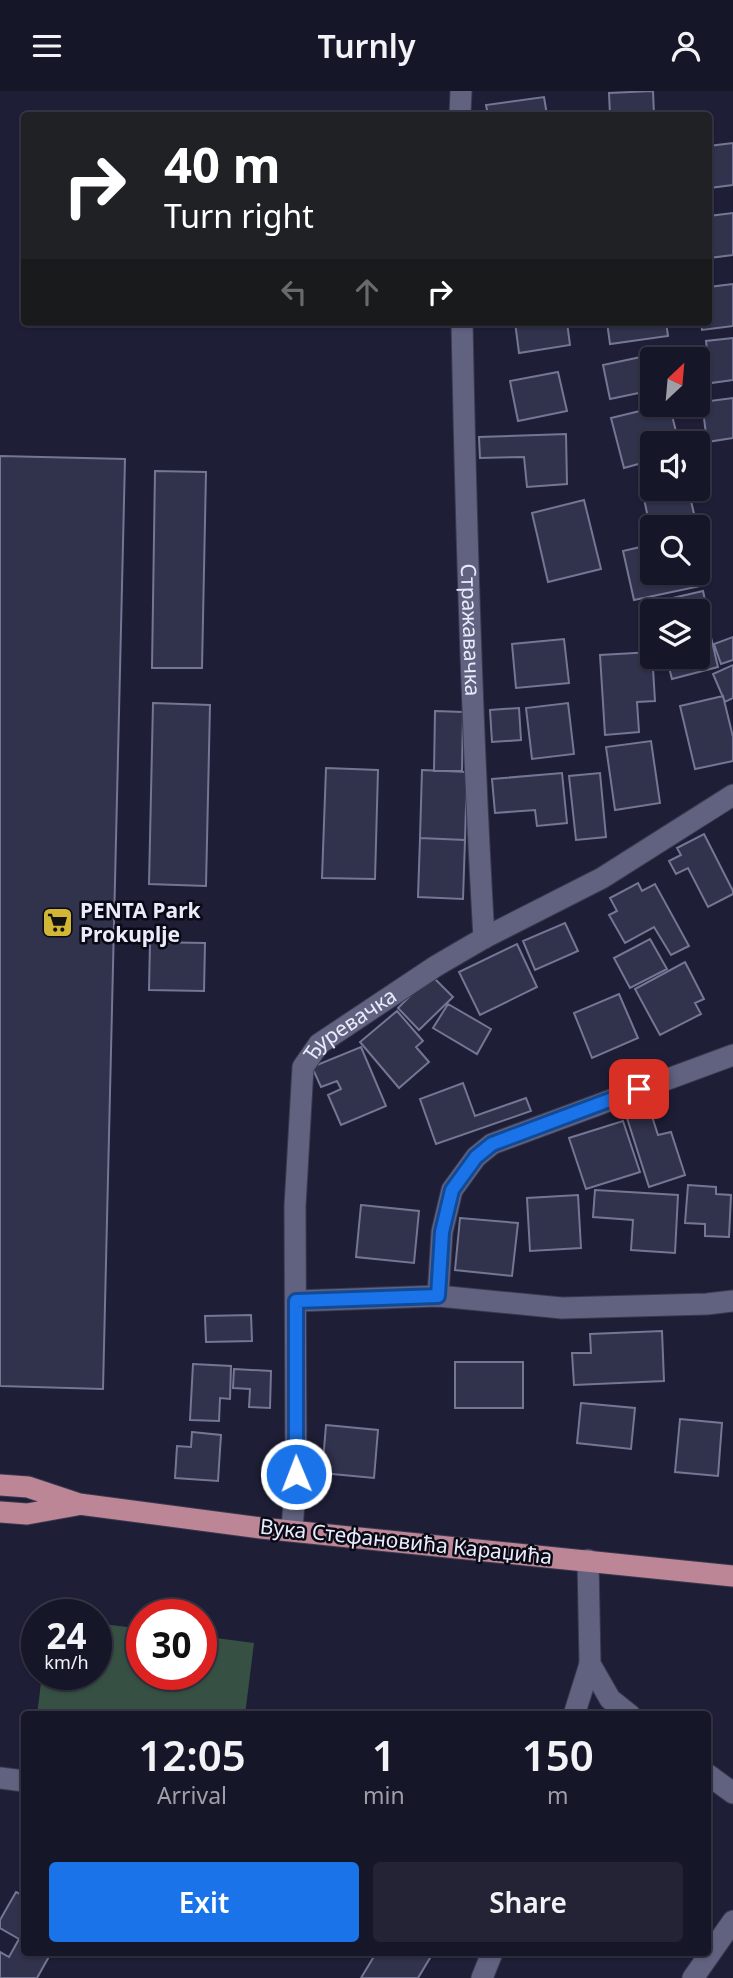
<!DOCTYPE html>
<html lang="en">
<head>
<meta charset="utf-8">
<style>
	:root { --surface:#161629; --page:#232335; --text:#f1f3f6; --muted:#9e9fa8; --line:#353546; --accent:#1a73e8 }
	body { margin:0; font-family:"Noto Sans",sans-serif; background:var(--page); color:var(--text); height:100vh; display:flex; flex-direction:column; font-size:26px; white-space:nowrap }
	* { box-sizing:border-box; margin:0 }
	p { font-size:23px; color:var(--muted) }
	.icon { flex:none; width:38px; height:38px; fill:none; stroke:currentColor; stroke-width:2; stroke-linecap:round; stroke-linejoin:round }
	.map { position:relative; flex:1; overflow:hidden }
	.details { position:absolute; left:21px; top:1620px; width:690px; height:245px; display:flex; flex-direction:column; background:var(--surface); border-radius:7px; box-shadow:0 2px 5px #0004,0 0 0 2px var(--line) }
	.details>* { flex:none }
	.banner { position:absolute; left:21px; top:21px; width:691px; height:214px; border-radius:7px; box-shadow:0 2px 5px #0004,0 0 0 2px var(--line); background:#202124; color:#fff; overflow:hidden }
	.needle { width:46px; rotate:26deg }
	.buttons { position:absolute; left:640px; top:256px; display:grid; gap:14px }
	.buttons a { display:grid; place-items:center; width:70px; height:70px; border-radius:7px; background:var(--surface); box-shadow:0 2px 5px #0004,0 0 0 2px var(--line); font-size:35px }
	.speed { position:absolute; left:21px; top:1508px; display:flex; gap:14px; font-size:35px; font-weight:700; text-align:center }
	.speed>* { display:grid; place-content:center; width:91px; height:91px; border-radius:50%; background:var(--surface); box-shadow:0 2px 5px #0004,0 0 0 2px var(--line); line-height:1 }
	.speed small { font-size:18px; font-weight:400 }
	.speed .limit { border:10px solid #d22; background:#fff; color:#111 }
	.pin { position:absolute; display:grid; place-items:center; width:60px; height:60px; color:#fff; margin:-30px; border-radius:14px; box-shadow:0 4px 10px #0006 }
	.me { position:absolute; width:77px; margin:-38px; rotate:359deg; stroke-linejoin:round; filter:drop-shadow(0 0 5px #0008) }
	.turn { display:flex; align-items:center; gap:24px; height:147px; padding:0 28px; font-size:32px }
	.turn .icon { width:91px; height:91px; stroke-width:2.5 }
	.turn b { display:block; font-size:49px; line-height:60px }
	.lanes { display:flex; align-items:center; height:66px; padding:0 28px; background:#0003; justify-content:center; gap:35px; direction:ltr }
	.lanes .off { opacity:.35 }
	.eta { display:flex; justify-content:space-evenly; align-items:center; height:119px; text-align:center }
	.eta b { font-size:42px; font-weight:600; line-height:49px }
	.primary-button { display:flex; gap:14px; margin-top:auto; padding:14px 28px }
	.primary-button a { flex:1; height:80px; border-radius:7px; background:var(--accent); color:#fff; font-size:28px; font-weight:600; line-height:80px; text-align:center }
	.primary-button a+a { background:var(--page); color:var(--text) }
	header { display:flex; justify-content:space-between; align-items:center; height:91px; padding:0 28px; background:var(--surface); font-size:32px; font-weight:600 }
	.map>svg:first-child { display:block }
	.green { fill:#365143 }
	.building { fill:#31324c; stroke:#747694; stroke-width:2 }
	.lines { fill:none; stroke-linecap:round; stroke-linejoin:round }
	.minor-casing { stroke:#3a394f; stroke-width:23 }
	.major-casing { stroke:#3a394f; stroke-width:23 }
	.minor { stroke:#616280; stroke-width:21 }
	.major { stroke:#bc8696; stroke-width:21 }
	.route-casing { stroke:#114b97; stroke-width:18 }
	.route { stroke:#1a73e8; stroke-width:12 }
	.labels { text-anchor:middle; stroke-width:5; stroke-linejoin:round; paint-order:stroke }
	.street-label { font-size:21px; fill:#e9eafb; stroke:#0a0a15 }
	.poi-label { font-size:21px; font-weight:bold; fill:#e9eafb; stroke:#0a0a15; text-anchor:start }
</style>
</head>
<body>
<header><svg class="icon" aria-label="menu" viewBox="0 0 24 24"><path d="M4 6h16M4 12h16M4 18h16"/></svg>Turnly<svg class="icon" aria-label="person" viewBox="0 0 24 24"><circle cx="12" cy="8" r="4"/><path d="M4 21q1-7 8-7t8 7"/></svg></header>
<div class="map">
<svg width="733" height="1887" viewBox="0 0 733 1887">
	<rect width="100%" height="100%" fill="#1e1e37"/>
	<path class="green" d="M96,1532L142,1538V1584H201V1545L254,1552L245,1624H37L42,1584H96Z"/>
	<path class="building" d="M653,0L654,24H610L609,2Z
		M544,6L547,24H488L486,14Z
		M733,52V94L709,97V55Z
		M733,122V164L709,167V125Z
		M733,193V235L702,239L701,231H709V196Z
		M515,231H567L570,254L519,262Z
		M607,231H666L668,245L610,253Z
		M733,247V289L711,292L706,250Z
		M655,263L656,268H653V299L610,308L603,274Z
		M558,281L567,320L518,330L510,290Z
		M733,307V347L707,351L702,311Z
		M669,313L679,352H653V369L624,377L611,327Z
		M566,343L567,393L527,396L524,366L480,367L479,346Z
		M0,365L125,368L103,1298L0,1295Z
		M155,380L206,381L202,577H152Z
		M653,387V397H688L695,427L650,436L640,389Z
		M584,409L601,478L548,491L532,422Z
		M653,453V481H698V465L705,494L634,509L623,460Z
		M703,500L711,536L698,539V520H667L664,509Z
		M710,542L718,576L672,588L666,565H698V545Z
		M733,546V569L721,573L714,553Z
		M564,548L569,592L516,597L512,553Z
		M652,561L655,610L637,611L639,641L605,644L600,564Z
		M733,574V607L725,611L713,583Z
		M723,605L733,646V670L695,678L680,615Z
		M153,612L210,614L206,795L149,793Z
		M568,612L574,663L532,668L526,617Z
		M519,617L521,649L492,651L490,619Z
		M435,620L463,621L462,680H434Z
		M651,650L660,712L615,719L606,656Z
		M326,677L378,679L375,788L322,787Z
		M422,679L467,681L465,749L420,747Z
		M562,682L567,732L537,735L535,719L495,722L492,688Z
		M600,682L606,746L576,749L569,685Z
		M704,743L733,800V803L708,816L688,777L676,783L669,770L681,764L677,757Z
		M420,747L465,749L463,808L418,806Z
		M638,792L642,800L655,793L689,855L671,864L654,836L625,852L609,824L617,820L610,807Z
		M565,832L578,860L535,879L523,850Z
		M650,848L667,878L630,897L614,867Z
		M150,851L205,852L204,900L149,899Z
		M517,853L537,896L480,924L459,881Z
		M685,871L704,908L695,912L701,923L660,944L635,898Z
		M431,884L453,906L419,939L398,917Z
		M619,903L638,947L592,967L574,922Z
		M448,913L491,938L477,963L433,937Z
		M397,920L423,950L416,956L429,971L399,997L360,951Z
		M361,956L386,1015L341,1034L328,1004L341,998L337,990L321,996L312,976Z
		M463,992L475,1025L526,1007L531,1020L436,1053L420,1008Z
		M650,1019L658,1044L671,1041L685,1084L649,1096L627,1027Z
		M623,1030L640,1081L586,1098L569,1047Z
		M688,1094L716,1096V1103L731,1104L729,1146L705,1145V1133L685,1132Z
		M595,1099L678,1104L675,1162L631,1159L633,1129L593,1126Z
		M578,1104L581,1157L530,1160L527,1107Z
		M361,1114L419,1120L414,1172L356,1166Z
		M460,1127L518,1132L512,1185L455,1179Z
		M251,1224L252,1250L206,1251L205,1225Z
		M662,1240L664,1290L574,1294L572,1262H591L590,1243Z
		M455,1271H523V1317H455Z
		M193,1273L231,1275L230,1308L220,1307L219,1330L190,1329Z
		M234,1278L271,1280L270,1317L249,1316L250,1298L233,1297Z
		M581,1312L635,1317L631,1358L577,1352Z
		M680,1328L722,1332L718,1385L675,1381Z
		M326,1334L378,1339L374,1387L322,1382Z
		M192,1341L221,1344L218,1390L175,1387L177,1355L191,1356Z
		M16,1801L24,1805V1862H51L37,1887H0V1861L9,1866L19,1848L0,1837V1829Z
		M376,1862H433L418,1887H361Z"/>
	<g class="lines">
		<defs>
			<g id="minor">
				<path d="M460,24L461,0"/>
				<path id="s1" d="M462,231C466,436 472,642 484,847"/>
				<path d="M438,1205L442,1141L452,1099L476,1066L492,1053L733,964"/>
				<path d="M296,1210L438,1205L562,1217L707,1213L733,1210"/>
				<path id="s2" d="M292,1439L296,1383L295,1115L303,976L319,953L436,875L484,847L602,787L733,704"/>
				<path d="M588,1469L590,1573L610,1608L630,1624"/>
				<path d="M574,1624L590,1573"/>
				<path d="M707,1683L733,1702"/>
				<path d="M0,1687L24,1690"/>
				<path d="M482,1887L492,1862"/>
				<path d="M693,1887L733,1830"/>
			</g>
			<path id="major" d="M0,1394L28,1396L79,1413L261,1437L733,1485
				M0,1421L27,1423L77,1414"/>
		</defs>
		<use href="#minor" class="minor-casing"/>
		<use href="#major" class="major-casing"/>
		<use href="#minor" class="minor"/>
		<use href="#major" class="major"/>
	</g>
	<g class="lines">
		<defs>
			<path id="route" d="M296,1383V1210L438,1205L442,1141L452,1099L476,1066L492,1053L639,998"/>
		</defs>
		<use href="#route" class="route-casing"/>
		<use href="#route" class="route"/>
	</g>
	<defs>
		<symbol id="supermarket-square" viewBox="-11 -11 22 22"><rect x="-9" y="-9" width="18" height="18" rx="4" fill="#d2b736" stroke="#0a0a15"/><path d="M-6-5.5h2.5l.6 2H6L4.5 2H-2.5L-4.4-4H-6ZM-1.5 3.2a1.3 1.3 0 1 0 .1 0ZM3 3.2a1.3 1.3 0 1 0 .1 0Z" fill="#111"/></symbol>
	</defs>
	<g fill-rule="evenodd">
		<use href="#supermarket-square" x="40" y="814" width="35" height="35"/>
	</g>
	<g class="labels">
		<g class="street-label">
			<text dy="7" stroke="none"><textPath href="#s1" startOffset="308">Стражавачка</textPath></text>
			<text dy="7" stroke="none"><textPath href="#s2" startOffset="528">Ђуревачка</textPath></text>
			<text transform="translate(406 1451) rotate(6)" y="7">Вука Стефановића Караџића</text>
		</g>
		<g class="poi-label">
			<text x="80" y="827">PENTA Park<tspan x="80" dy="24">Prokuplje</tspan></text>
		</g>
	</g>
</svg>
<div class="buttons">
<a><svg class="needle" viewBox="-14 -14 28 28"><path d="M0-13l5 13h-10z" fill="#e53935"/><path d="M0 13l5-13h-10z" fill="#9e9fa8"/></svg></a>
<a><svg class="icon" aria-label="sound" viewBox="0 0 24 24"><path d="M4 9h4l5-4v14l-5-4H4zM17 9q2 3 0 6"/></svg></a>
<a><svg class="icon" aria-label="search" viewBox="0 0 24 24"><circle cx="10" cy="10" r="6"/><path d="M15 15l6 6"/></svg></a>
<a><svg class="icon" aria-label="layers" viewBox="0 0 24 24"><path d="M12 4l9 5-9 5-9-5zM3 14l9 5 9-5"/></svg></a>
</div>
<div class="speed"><div>24<small>km/h</small></div><div class="limit">30</div></div>
<div class="pin" style="left:639px;top:998px;background:#d93025"><svg class="icon" aria-label="arrive" viewBox="0 0 24 24"><path d="M6 21V4h12l-3 4 3 4H6"/></svg></div>
<svg class="me" style="left:296px;top:1383px" viewBox="-20 -20 40 40"><circle r="17" fill="#1a73e8" stroke="#fff" stroke-width="3"/><path d="M0-11L8 9 0 5-8 9z" fill="#fff"/></svg>
<div class="banner">
<div class="turn"><svg class="icon" aria-label="right" viewBox="0 0 24 24"><path d="M7 20v-9h11M14 6l5 5-5 5"/></svg><div><b>40 m</b>Turn right</div></div>
<div class="lanes"><svg class="icon off" aria-label="left" viewBox="0 0 24 24"><path d="M17 20v-9H6M10 6l-5 5 5 5"/></svg><svg class="icon off" aria-label="ahead" viewBox="0 0 24 24"><path d="M12 20V5M6 11l6-6 6 6"/></svg><svg class="icon" aria-label="right" viewBox="0 0 24 24"><path d="M7 20v-9h11M14 6l5 5-5 5"/></svg></div>
</div>
<section class="details">
<div class="eta">
<div><b>12:05</b><p>Arrival</p></div>
<div><b>1</b><p>min</p></div>
<div><b>150</b><p>m</p></div>
</div>
<div class="primary-button"><a>Exit</a><a>Share</a></div>
</section>
</div>
</body>
</html>
